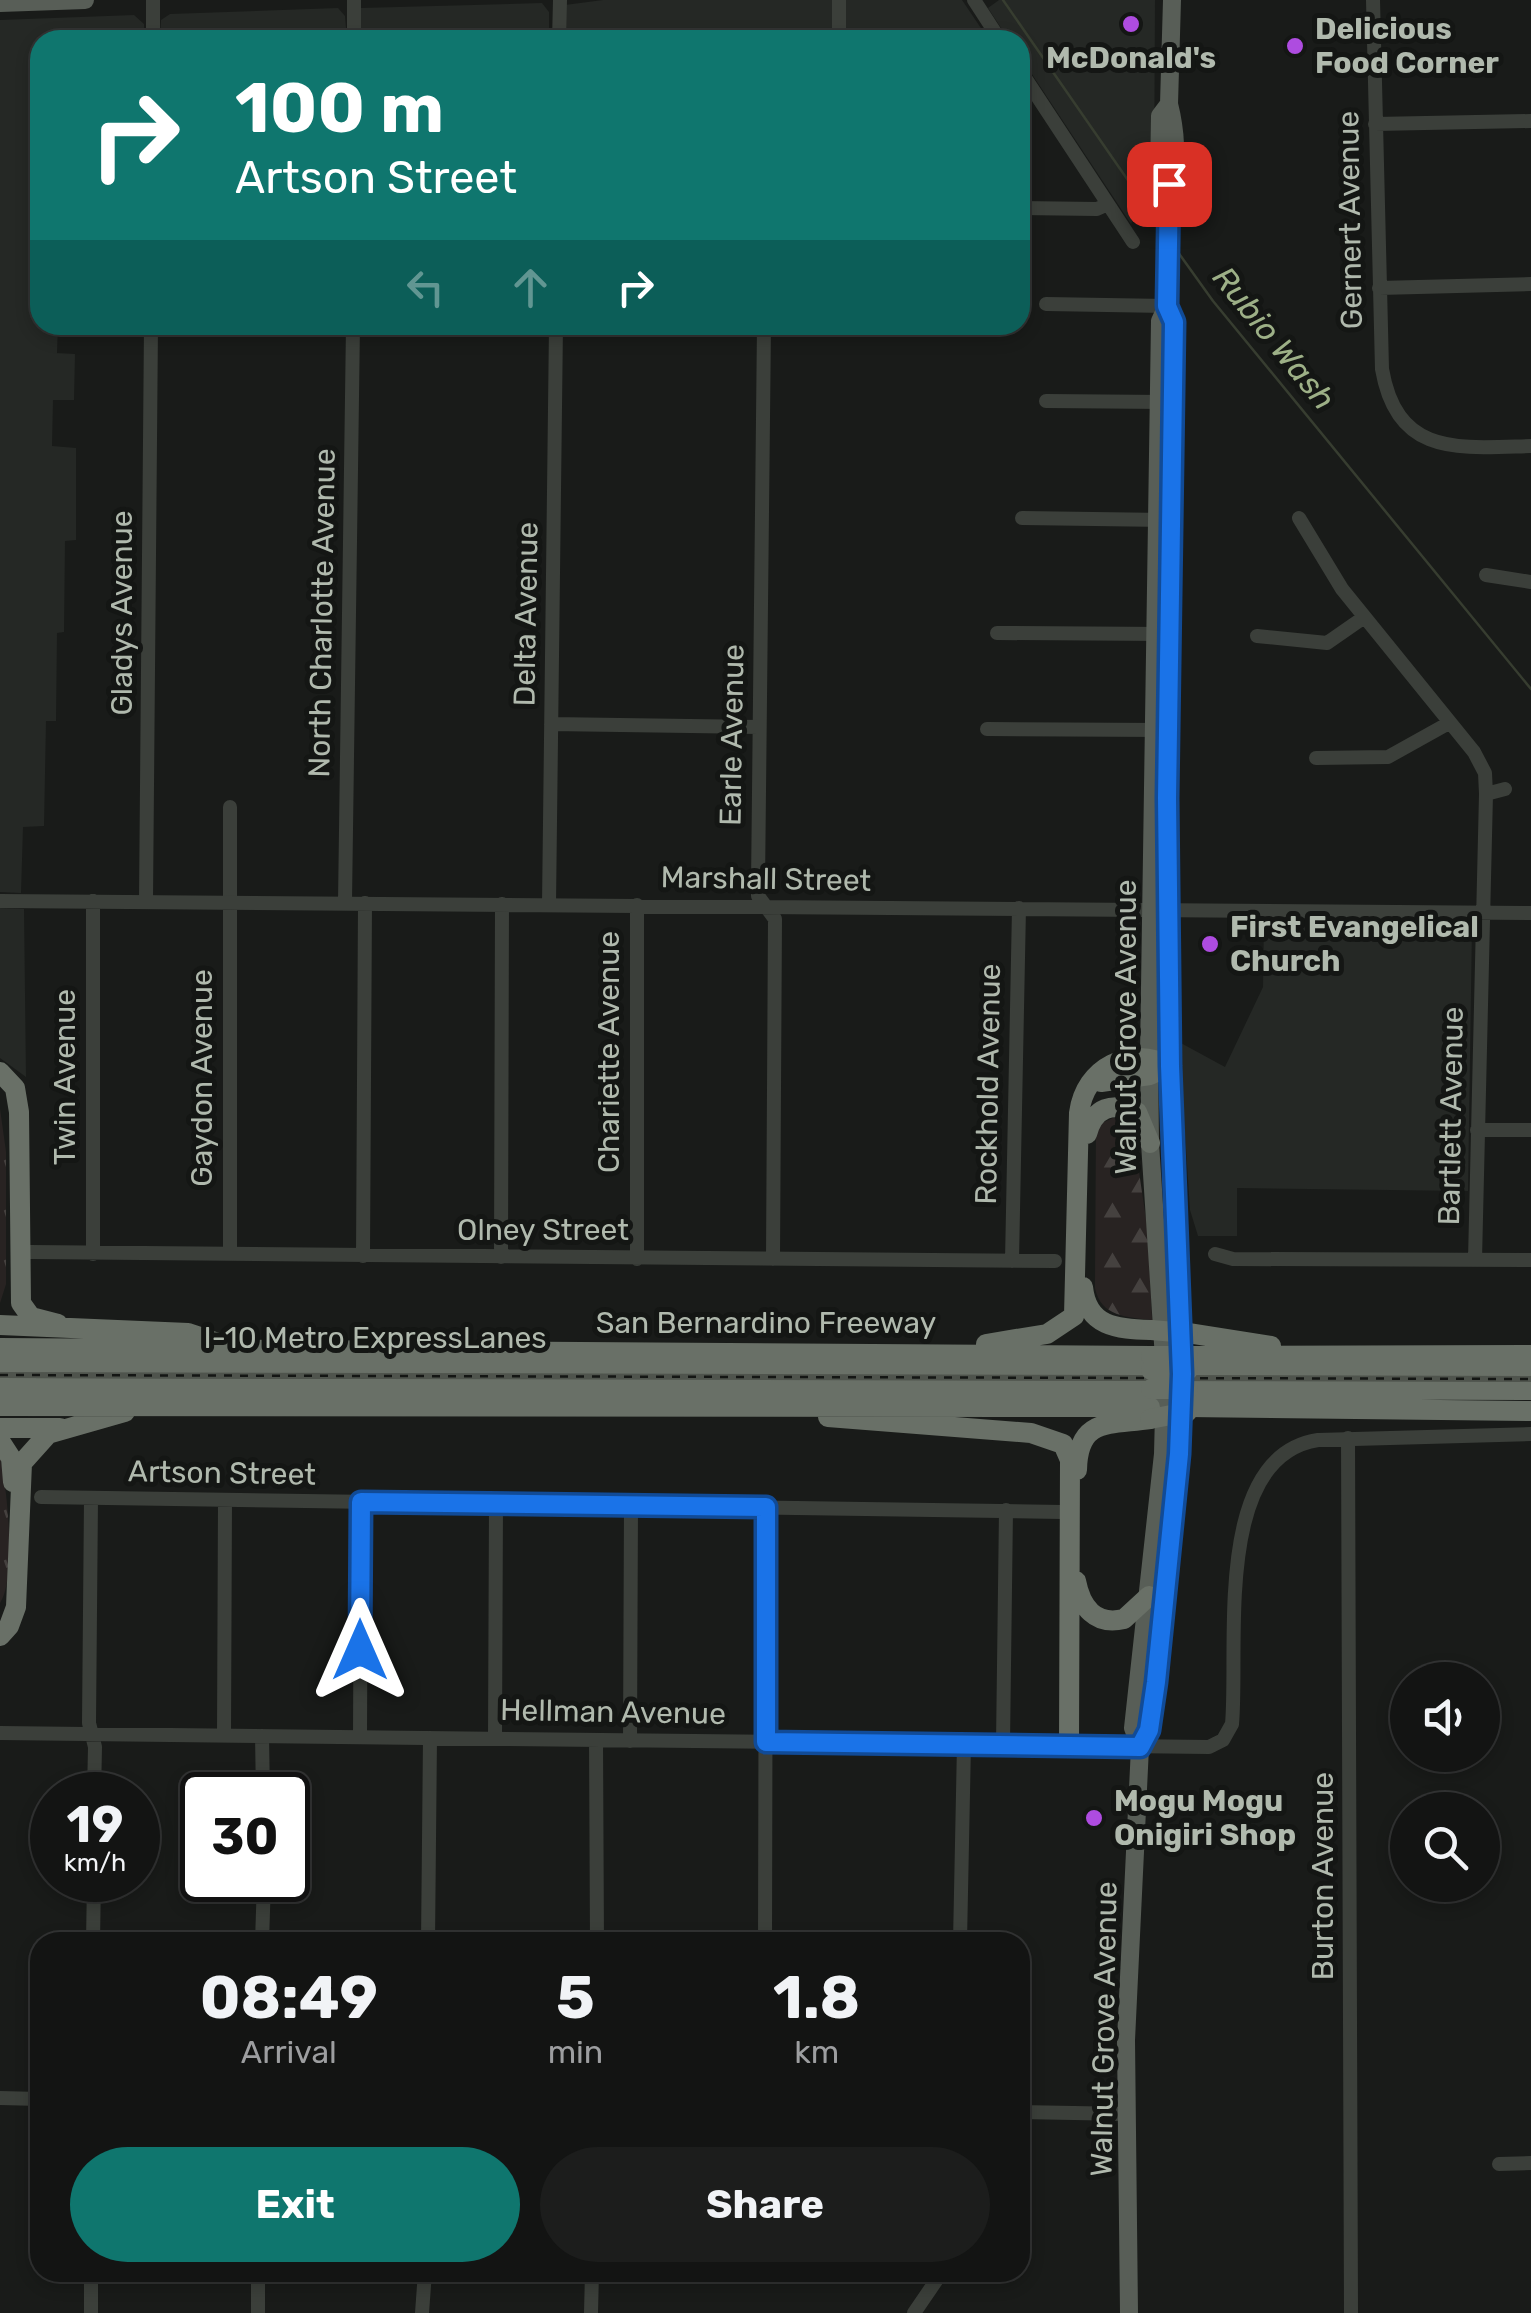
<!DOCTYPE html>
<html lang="en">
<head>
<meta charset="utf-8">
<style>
	:root { --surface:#131413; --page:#1c1d1c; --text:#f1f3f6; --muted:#9d9ea0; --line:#323333; --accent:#0f766e }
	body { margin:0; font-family:Rubik,sans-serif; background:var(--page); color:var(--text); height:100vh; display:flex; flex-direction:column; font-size:38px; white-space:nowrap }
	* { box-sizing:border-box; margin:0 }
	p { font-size:32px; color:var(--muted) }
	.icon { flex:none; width:55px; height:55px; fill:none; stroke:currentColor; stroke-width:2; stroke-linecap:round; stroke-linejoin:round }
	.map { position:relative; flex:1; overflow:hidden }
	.sheet { position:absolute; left:30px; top:1932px; width:1000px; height:350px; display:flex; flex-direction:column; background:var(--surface); border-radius:30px; box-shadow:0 5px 15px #0003,0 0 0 2px var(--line) }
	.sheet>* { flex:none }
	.guide { position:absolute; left:30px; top:30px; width:1000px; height:305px; border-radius:30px; box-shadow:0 5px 15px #0003,0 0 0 2px var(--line); background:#0f766e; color:#fff; overflow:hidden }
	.fabs { position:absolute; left:1390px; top:1662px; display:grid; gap:20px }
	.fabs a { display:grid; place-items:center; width:110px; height:110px; border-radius:50%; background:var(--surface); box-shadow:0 5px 15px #0003,0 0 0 2px var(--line); font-size:50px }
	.speed { position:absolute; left:30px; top:1772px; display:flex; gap:20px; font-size:50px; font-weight:700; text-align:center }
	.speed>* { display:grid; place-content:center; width:130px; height:130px; border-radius:50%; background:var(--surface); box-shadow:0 5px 15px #0003,0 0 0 2px var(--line); line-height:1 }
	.speed small { font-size:25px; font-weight:400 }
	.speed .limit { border:5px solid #111; border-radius:15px; background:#fff; color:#111 }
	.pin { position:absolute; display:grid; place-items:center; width:85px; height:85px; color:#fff; margin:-42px; border-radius:20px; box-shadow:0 5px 15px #0006 }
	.me { position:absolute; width:110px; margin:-55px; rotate:0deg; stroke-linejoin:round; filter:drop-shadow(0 0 8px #0008) }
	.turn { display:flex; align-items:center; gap:35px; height:210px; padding:0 40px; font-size:45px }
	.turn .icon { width:130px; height:130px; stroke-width:2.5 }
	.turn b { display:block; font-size:70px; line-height:85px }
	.lanes { display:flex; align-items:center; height:95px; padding:0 40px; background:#0003; justify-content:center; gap:50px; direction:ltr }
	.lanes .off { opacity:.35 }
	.eta { display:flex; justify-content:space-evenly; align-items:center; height:170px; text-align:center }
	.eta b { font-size:60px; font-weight:700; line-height:70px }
	.button { display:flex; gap:20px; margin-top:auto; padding:20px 40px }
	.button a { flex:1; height:115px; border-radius:60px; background:var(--accent); color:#fff; font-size:40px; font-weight:700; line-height:115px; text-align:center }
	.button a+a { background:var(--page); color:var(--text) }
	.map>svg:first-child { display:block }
	.built { fill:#252825 }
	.grass { fill:url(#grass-tufts) }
	.forest { fill:url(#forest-firs) }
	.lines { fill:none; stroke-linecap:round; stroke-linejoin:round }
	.stream { stroke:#373d30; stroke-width:2.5 }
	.minor { stroke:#3b3f3a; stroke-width:14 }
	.major { stroke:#585e57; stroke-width:18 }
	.highway { stroke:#697067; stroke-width:20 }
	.rail-casing { stroke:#4f544d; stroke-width:6 }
	.rail { stroke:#141614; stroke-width:2.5; stroke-dasharray:8; stroke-linecap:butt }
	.highway-bridge { stroke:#697067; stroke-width:20 }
	.route-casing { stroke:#114b97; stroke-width:25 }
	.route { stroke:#1a73e8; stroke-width:18 }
	.poi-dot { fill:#ae4ce0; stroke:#141614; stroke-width:4 }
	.labels { text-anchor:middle; stroke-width:10; stroke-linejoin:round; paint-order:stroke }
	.poi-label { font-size:30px; font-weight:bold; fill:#b0b9ad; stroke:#141614; text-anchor:start }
	.street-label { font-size:30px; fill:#b0b9ad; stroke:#141614 }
	.water-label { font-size:32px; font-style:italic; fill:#9db087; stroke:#141614 }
</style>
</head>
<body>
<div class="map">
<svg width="1531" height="2313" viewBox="0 0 1531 2313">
	<defs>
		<pattern id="grass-tufts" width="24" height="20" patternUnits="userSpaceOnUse" patternTransform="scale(2.5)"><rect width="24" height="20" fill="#282322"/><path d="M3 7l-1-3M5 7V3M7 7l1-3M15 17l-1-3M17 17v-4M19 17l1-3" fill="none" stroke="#45413f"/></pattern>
		<pattern id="forest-firs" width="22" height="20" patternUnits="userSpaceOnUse" patternTransform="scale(2.5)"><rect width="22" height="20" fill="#282322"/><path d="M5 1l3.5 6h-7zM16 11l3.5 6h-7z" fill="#45413f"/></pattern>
	</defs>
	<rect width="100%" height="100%" fill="#191b19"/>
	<path class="built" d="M603,0H962L989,40H564L565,5Z
		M999,0H1155L1154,192L1147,193L1131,224L1020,56V40H1009L988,8Z
		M542,3L549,12V40H359L361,8Z
		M338,8L345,16L347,40H160L161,20L170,14Z
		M134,15L144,24V40H40V325H58L57,353L75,354L74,400H53L52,446L76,448V540L65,541L64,632L57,633L56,721H46L44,826L23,827L21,893L0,892V20Z
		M0,908L24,909L26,1077L0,1058Z
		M1264,920L1472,926L1468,1191L1237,1188V1236H1198L1190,1210L1179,1042L1225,1067L1263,987Z"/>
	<path class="grass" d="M0,1109L6,1152V1284L0,1303Z
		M0,1456C7,1487 17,1577 0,1603Z"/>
	<path class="forest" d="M1113,1118L1122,1119L1133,1131L1148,1233L1152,1320C1127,1317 1101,1317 1095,1288L1096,1133L1100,1124Z"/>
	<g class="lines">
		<path class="stream" d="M1003,0L1159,225
			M1175,248L1213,301L1531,689"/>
		<path class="minor" d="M354,0V40
			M974,0L1000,40
			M1373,0L1382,369C1397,457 1459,448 1531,446
			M153,40V0
			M559,40L560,0
			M839,40V0
			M1020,70L1133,242
			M1375,124L1531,121
			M1020,208L1097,209L1108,204
			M1379,288L1531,284
			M1046,304L1167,306
			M764,325L758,885V896L775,919L773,1259
			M1046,401L1165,402
			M1022,518L1166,520
			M1299,518L1342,589L1474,752L1485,773L1486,794L1505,789
			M1486,575L1531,582
			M997,633L1165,634
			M1257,636L1327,643L1363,618
			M551,724L759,727
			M987,729L1162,730
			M1316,758L1388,757L1449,723
			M0,901L1531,913
			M146,901L151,325
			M345,902L353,325
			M549,905L556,325
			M1477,1130H1531
			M30,1252L1055,1261
			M93,1254V901
			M230,1254V807
			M1215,1254L1233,1259L1531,1260
			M363,1256L365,903
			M501,1257L502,904
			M637,1259V905
			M1475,1260L1486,794
			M1012,1261L1019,908
			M1348,1438L1351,2313
			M41,1497L1062,1512
			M91,1499L89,1723L95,1747L94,1795
			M0,1733L1209,1747L1223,1740L1232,1724C1239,1647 1212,1456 1318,1440L1531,1434
			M224,1735L225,1501
			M262,1736L263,1795
			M360,1737L361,1503
			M495,1738L496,1504
			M596,1740L597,1942
			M630,1741L631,1505
			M1003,1744L1006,1510
			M93,1942L94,1880
			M262,1942L264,1880
			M428,1942L430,1738
			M765,1942L766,1507
			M960,1942L964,1744
			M0,2098L40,2099
			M1020,2112L1127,2114
			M1499,2164L1531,2163
			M91,2313V2272
			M258,2313V2272
			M422,2313L425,2272
			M591,2313L592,2272
			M914,2313L942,2272"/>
		<path class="major" d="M0,3L85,0
			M1169,104L1172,0
			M1167,306L1174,321L1167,798L1170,1066L1182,1370
			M1140,1747L1149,1730L1156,1682L1181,1401
			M1129,2313L1126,2040L1140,1747L1133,1728L1163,1454L1165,1374L1150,1143L1149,1055L1160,321L1167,306L1169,184C1179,161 1175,128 1169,104L1160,116L1159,178L1169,184"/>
		<path class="highway" d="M0,1072L15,1088L19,1112L21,1303L31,1317L58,1324
			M1101,1082L1150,1075L1170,1066
			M1087,1134C1094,1107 1112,1102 1137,1112L1150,1143
			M1083,1287C1087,1327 1117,1329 1151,1330
			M0,1325L188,1333L221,1344
			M1188,1333L1271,1346
			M986,1344L1047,1334L1074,1316L1079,1113C1085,1067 1130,1045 1170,1066
			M0,1348L1151,1356
			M1188,1356L1531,1355
			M0,1366L1151,1370
			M1188,1370L1531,1371
			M0,1388L1151,1389
			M1188,1389L1531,1390
			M0,1406L1150,1407
			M1187,1407L1531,1411
			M828,1417L1031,1433L1063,1444L1070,1460L1069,1746
			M0,1428H60
			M0,1441L11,1458L13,1482
			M1077,1470C1078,1417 1110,1425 1150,1419
			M1076,1581C1081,1607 1095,1626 1124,1619L1149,1596
			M0,1636L9,1626L16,1607L22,1463L48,1434L125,1412"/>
		<defs>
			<path id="rail" d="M0,1375L1531,1379"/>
		</defs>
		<use href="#rail" class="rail-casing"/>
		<use href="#rail" class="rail"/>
		<path class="highway-bridge" d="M1151,1330L1188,1333
			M1151,1356H1188
			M1151,1370H1188
			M1151,1389H1188
			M1150,1419L1187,1412"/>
	</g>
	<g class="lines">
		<defs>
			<path id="route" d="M360,1650L361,1502L766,1507V1742L1140,1747L1149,1730L1156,1682L1179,1454L1182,1374L1170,1066L1167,798L1174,322L1167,306L1169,184"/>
		</defs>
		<use href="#route" class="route-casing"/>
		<use href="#route" class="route"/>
	</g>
	<g class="poi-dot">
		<circle cx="1131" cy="24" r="10"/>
		<circle cx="1295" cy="46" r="10"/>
		<circle cx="1210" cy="944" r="10"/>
		<circle cx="1094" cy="1818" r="10"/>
	</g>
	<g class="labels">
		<g class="poi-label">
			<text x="1315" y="39">Delicious<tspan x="1315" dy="34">Food Corner</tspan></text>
			<text x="1131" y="68" text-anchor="middle">McDonald's</text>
			<text x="1230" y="937">First Evangelical<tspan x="1230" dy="34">Church</tspan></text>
			<text x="1114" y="1811">Mogu Mogu<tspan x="1114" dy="34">Onigiri Shop</tspan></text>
		</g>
		<g class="street-label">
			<text transform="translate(1350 220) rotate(-91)" y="10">Gernert Avenue</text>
			<text transform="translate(122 613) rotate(-90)" y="10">Gladys Avenue</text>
			<text transform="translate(322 613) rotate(-89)" y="10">North Charlotte Avenue</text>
			<text transform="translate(526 614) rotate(-89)" y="10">Delta Avenue</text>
			<text transform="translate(732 735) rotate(-89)" y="10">Earle Avenue</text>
			<text transform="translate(766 879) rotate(1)" y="10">Marshall Street</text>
			<text transform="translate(1126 1027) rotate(-90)" y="10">Walnut Grove Avenue</text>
			<text transform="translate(609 1052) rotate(-90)" y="10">Chariette Avenue</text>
			<text transform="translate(65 1077) rotate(-90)" y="10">Twin Avenue</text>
			<text transform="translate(202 1078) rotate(-90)" y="10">Gaydon Avenue</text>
			<text transform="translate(988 1084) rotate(-89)" y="10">Rockhold Avenue</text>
			<text transform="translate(1451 1116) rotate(-89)" y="10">Bartlett Avenue</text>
			<text x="543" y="1240">Olney Street</text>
			<text x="766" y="1333">San Bernardino Freeway</text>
			<text x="375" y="1348">I-10 Metro ExpressLanes</text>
			<text transform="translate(222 1473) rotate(1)" y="10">Artson Street</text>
			<text transform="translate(613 1712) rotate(1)" y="10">Hellman Avenue</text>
			<text transform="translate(1323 1876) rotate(-90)" y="10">Burton Avenue</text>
			<text transform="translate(1104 2029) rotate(-89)" y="10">Walnut Grove Avenue</text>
		</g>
		<g class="water-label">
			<text transform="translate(1274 338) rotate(51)" y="11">Rubio Wash</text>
		</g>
	</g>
</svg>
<div class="fabs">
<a><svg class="icon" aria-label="sound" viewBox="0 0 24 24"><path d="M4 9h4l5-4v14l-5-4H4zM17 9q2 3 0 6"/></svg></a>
<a><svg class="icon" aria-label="search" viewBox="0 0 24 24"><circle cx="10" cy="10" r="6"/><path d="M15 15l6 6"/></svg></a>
</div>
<div class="speed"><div>19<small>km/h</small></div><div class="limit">30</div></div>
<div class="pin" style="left:1169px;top:184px;background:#d93025"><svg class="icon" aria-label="arrive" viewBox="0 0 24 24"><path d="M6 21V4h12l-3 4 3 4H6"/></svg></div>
<svg class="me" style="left:360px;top:1650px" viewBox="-20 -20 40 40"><path d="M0-17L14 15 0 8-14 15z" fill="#1a73e8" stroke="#fff" stroke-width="4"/></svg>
<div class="guide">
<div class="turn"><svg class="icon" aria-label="right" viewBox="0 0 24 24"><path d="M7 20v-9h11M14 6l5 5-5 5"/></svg><div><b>100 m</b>Artson Street</div></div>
<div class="lanes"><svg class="icon off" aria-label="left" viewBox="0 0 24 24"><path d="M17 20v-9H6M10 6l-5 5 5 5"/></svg><svg class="icon off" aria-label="ahead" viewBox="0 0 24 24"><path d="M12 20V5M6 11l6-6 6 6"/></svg><svg class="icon" aria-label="right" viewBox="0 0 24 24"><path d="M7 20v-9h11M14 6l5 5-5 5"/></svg></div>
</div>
<section class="sheet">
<div class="eta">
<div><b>08:49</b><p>Arrival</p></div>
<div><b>5</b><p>min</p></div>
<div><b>1.8</b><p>km</p></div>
</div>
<div class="button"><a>Exit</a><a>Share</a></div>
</section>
</div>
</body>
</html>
